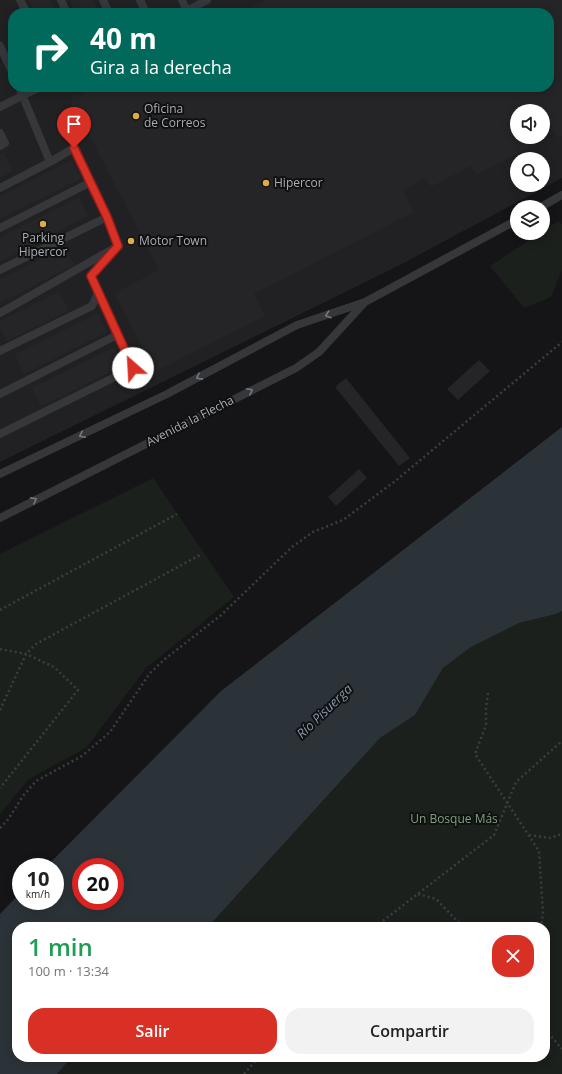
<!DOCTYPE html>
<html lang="es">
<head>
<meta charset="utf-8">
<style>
	:root { --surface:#fff; --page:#f2f2f2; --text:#222; --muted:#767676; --accent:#d93025 }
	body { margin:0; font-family:"Open Sans",sans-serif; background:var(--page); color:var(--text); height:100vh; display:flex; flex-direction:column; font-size:15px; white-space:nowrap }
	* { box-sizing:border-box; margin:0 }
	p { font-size:13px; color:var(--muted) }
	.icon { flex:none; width:22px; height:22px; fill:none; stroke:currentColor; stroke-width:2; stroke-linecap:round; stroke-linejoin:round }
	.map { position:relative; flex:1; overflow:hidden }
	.side { position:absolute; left:12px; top:922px; width:538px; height:140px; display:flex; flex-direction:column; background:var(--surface); border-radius:16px; box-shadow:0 2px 10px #0003 }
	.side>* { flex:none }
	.hud { position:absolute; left:8px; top:8px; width:546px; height:84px; border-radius:16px; box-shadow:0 2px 10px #0003; background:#00695c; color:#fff; overflow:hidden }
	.tools { position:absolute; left:510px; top:104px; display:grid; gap:8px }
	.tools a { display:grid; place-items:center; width:40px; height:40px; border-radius:50%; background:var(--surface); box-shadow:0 2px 10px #0003; font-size:20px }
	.speed { position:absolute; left:12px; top:858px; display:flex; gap:8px; font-size:20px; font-weight:700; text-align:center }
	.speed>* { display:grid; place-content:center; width:52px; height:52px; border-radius:50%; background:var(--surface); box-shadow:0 2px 10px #0003; line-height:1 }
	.speed small { font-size:10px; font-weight:400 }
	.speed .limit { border:6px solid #d22; background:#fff; color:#111 }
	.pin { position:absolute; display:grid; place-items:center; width:34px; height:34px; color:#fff; margin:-41px -17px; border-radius:50% 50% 50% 0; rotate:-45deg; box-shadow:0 0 4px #0007 }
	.pin .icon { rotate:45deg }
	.me { position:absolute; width:44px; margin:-22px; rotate:334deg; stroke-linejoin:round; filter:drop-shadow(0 0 3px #0008) }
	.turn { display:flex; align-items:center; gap:14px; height:84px; padding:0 16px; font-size:18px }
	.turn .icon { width:52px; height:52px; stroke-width:2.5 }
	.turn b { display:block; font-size:28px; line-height:34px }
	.round { display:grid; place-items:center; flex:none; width:42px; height:42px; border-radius:16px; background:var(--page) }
	.overview { display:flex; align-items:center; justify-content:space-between; height:68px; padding:0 16px }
	h1 { font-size:24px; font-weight:600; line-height:30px; color:#1e9e55 }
	.cta { display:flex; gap:8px; margin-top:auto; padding:8px 16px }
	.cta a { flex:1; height:46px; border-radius:16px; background:var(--accent); color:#fff; font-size:16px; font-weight:600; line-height:46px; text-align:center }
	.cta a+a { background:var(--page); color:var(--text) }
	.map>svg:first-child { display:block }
	.built { fill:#212123; fill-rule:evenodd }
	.green { fill:#1b201c }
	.water { fill:#2c3338; fill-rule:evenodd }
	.building { fill:#252527 }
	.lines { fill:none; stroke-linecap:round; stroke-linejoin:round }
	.path { stroke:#3c3d41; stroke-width:2.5; stroke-dasharray:2 3; stroke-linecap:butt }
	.service { stroke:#36373b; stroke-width:8 }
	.oneway { stroke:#75777e }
	.route-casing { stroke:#8d1f18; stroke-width:10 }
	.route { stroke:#d93025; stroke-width:7 }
	.poi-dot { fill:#deac45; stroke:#101011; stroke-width:1.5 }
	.labels { text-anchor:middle; stroke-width:4; stroke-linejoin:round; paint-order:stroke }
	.poi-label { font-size:12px; fill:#a8acb5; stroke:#101011; text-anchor:start }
	.street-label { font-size:12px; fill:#a8acb5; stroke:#101011 }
	.park-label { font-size:12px; fill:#819e83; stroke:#101011 }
	.water-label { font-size:13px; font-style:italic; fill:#8298ac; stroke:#101011 }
</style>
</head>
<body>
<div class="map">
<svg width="562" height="1074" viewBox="0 0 562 1074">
	<rect width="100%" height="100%" fill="#151416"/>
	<path class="built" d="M0,0H562V178L402,264L0,462ZM13,13H549V87H13ZM517,111H543V137H517ZM517,159H543V185H517Z"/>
	<path class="green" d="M558,221L562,224V270L551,297L524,308L490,266L540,233H543V231Z
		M153,478L234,597L146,668L86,748L29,779L0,814V554Z
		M562,611V1074H57L72,1057H545V927H208L380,738L415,715L443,668L471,647L519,623L556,614Z"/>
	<path class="water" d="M562,427V611L556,614L519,623L471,647L443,668L415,715L380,738L208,927H17V1057H72L57,1074H0V914L21,892V901H55V867H46L221,691ZM81,867H115V901H81Z"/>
	<path class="building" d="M28,0H51L57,13H35Z
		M70,0H93L97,8L87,13H76Z
		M265,0H562V136L557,138L546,117L543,119V111H517V137H538L541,142L476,175L471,166L431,187L426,178L403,190L414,212L254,294L265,316L155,372L114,293L159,270L85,127L68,124L73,94L83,96V91L92,87H549V13H239Z
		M4,153L13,171L0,178V154Z
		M72,160L82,178L0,219V196Z
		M79,197L88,216L0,262V237Z
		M65,247L74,265L0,303V279Z
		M59,291L69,310L7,341L0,327V321Z
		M98,313L107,332L24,374L14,355Z
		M114,347L124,365L41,407L32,388Z
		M479,360L490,371L458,400L447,389Z
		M346,378L410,458L399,466L335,387Z
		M359,469L367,478L336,506L328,497Z"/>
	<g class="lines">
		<path class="path" d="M0,610L177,514
			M0,649L26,654L54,667L78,690L0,788
			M488,693L486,708V725L475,754L539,851L543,913L541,927
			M0,710L26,654L36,644L200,555
			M0,828L7,821L23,796L36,781L82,756L110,732L150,673L165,659L220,616L292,547L313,532L343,520L394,482L562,342
			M529,835L550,838L562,834
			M418,894L436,899L463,927
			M375,927L494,835L516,782L562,741
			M545,1029L562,1049
			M244,1074L259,1057"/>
		<path class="service" d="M20,0L27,13
			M61,0L67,13
			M103,0L109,13
			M140,0L146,13
			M182,0L187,11
			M183,13L207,0
			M0,46L13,74
			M0,107L40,87
			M0,133L5,143L0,146
			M0,188L50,162L19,87
			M541,207L562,195
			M0,228L91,182L74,148L50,162
			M0,270L107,217L91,182
			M0,313L118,246L107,217
			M0,351L92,306L98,293L91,277L118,246
			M0,394L117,335L98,293
			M0,434L133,368L117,335
			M0,474L167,394L297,325L365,302L517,220
			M0,518L296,368L319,352L364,303"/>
	</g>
	<defs><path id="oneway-chevron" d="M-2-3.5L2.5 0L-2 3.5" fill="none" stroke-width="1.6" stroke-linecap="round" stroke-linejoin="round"/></defs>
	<g class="oneway">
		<use href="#oneway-chevron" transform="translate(328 315) rotate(162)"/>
		<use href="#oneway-chevron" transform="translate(199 377) rotate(152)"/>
		<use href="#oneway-chevron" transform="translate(250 391) rotate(-27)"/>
		<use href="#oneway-chevron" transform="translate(82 435) rotate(154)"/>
		<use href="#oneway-chevron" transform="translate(34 500) rotate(-28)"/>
	</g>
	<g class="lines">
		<defs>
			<path id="route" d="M74,148L107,217L118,246L91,276L133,368"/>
		</defs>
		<use href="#route" class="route-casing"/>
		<use href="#route" class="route"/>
	</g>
	<g class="poi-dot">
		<circle cx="136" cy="116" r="4"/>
		<circle cx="266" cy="183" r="4"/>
		<circle cx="43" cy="224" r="4"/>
		<circle cx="131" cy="241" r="4"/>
	</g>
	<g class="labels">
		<g class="poi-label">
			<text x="144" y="113">Oficina<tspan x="144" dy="14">de Correos</tspan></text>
			<text x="274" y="187">Hipercor</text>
			<text x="43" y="242" text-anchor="middle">Parking<tspan x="43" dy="14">Hipercor</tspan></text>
			<text x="139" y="245">Motor Town</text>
		</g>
		<g class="street-label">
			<text transform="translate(190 421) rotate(-27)" y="4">Avenida la Flecha</text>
		</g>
		<g class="park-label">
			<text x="454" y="823">Un Bosque Más</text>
		</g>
		<g class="water-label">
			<text transform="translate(324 711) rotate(-44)" y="5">Río Pisuerga</text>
		</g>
	</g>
</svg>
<div class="tools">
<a><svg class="icon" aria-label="sound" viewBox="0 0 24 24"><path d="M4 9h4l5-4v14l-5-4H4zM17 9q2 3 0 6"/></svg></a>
<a><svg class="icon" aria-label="search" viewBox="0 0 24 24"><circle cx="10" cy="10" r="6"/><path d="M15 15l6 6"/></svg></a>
<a><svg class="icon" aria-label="layers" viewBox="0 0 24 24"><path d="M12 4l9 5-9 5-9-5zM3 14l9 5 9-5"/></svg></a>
</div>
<div class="speed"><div>10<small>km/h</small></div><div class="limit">20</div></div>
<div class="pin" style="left:74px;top:148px;background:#d93025"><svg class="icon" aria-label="arrive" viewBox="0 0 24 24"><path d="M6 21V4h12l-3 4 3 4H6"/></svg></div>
<svg class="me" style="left:133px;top:368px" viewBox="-20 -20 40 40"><circle r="19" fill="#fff"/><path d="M0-13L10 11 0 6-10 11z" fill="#d93025"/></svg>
<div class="hud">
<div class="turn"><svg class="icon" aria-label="right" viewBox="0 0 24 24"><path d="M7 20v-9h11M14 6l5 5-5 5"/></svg><div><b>40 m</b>Gira a la derecha</div></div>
</div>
<section class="side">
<div class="overview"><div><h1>1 min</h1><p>100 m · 13:34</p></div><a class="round" style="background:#d93025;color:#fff"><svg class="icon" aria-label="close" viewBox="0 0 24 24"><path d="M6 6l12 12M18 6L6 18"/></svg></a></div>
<div class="cta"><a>Salir</a><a>Compartir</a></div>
</section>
</div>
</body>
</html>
